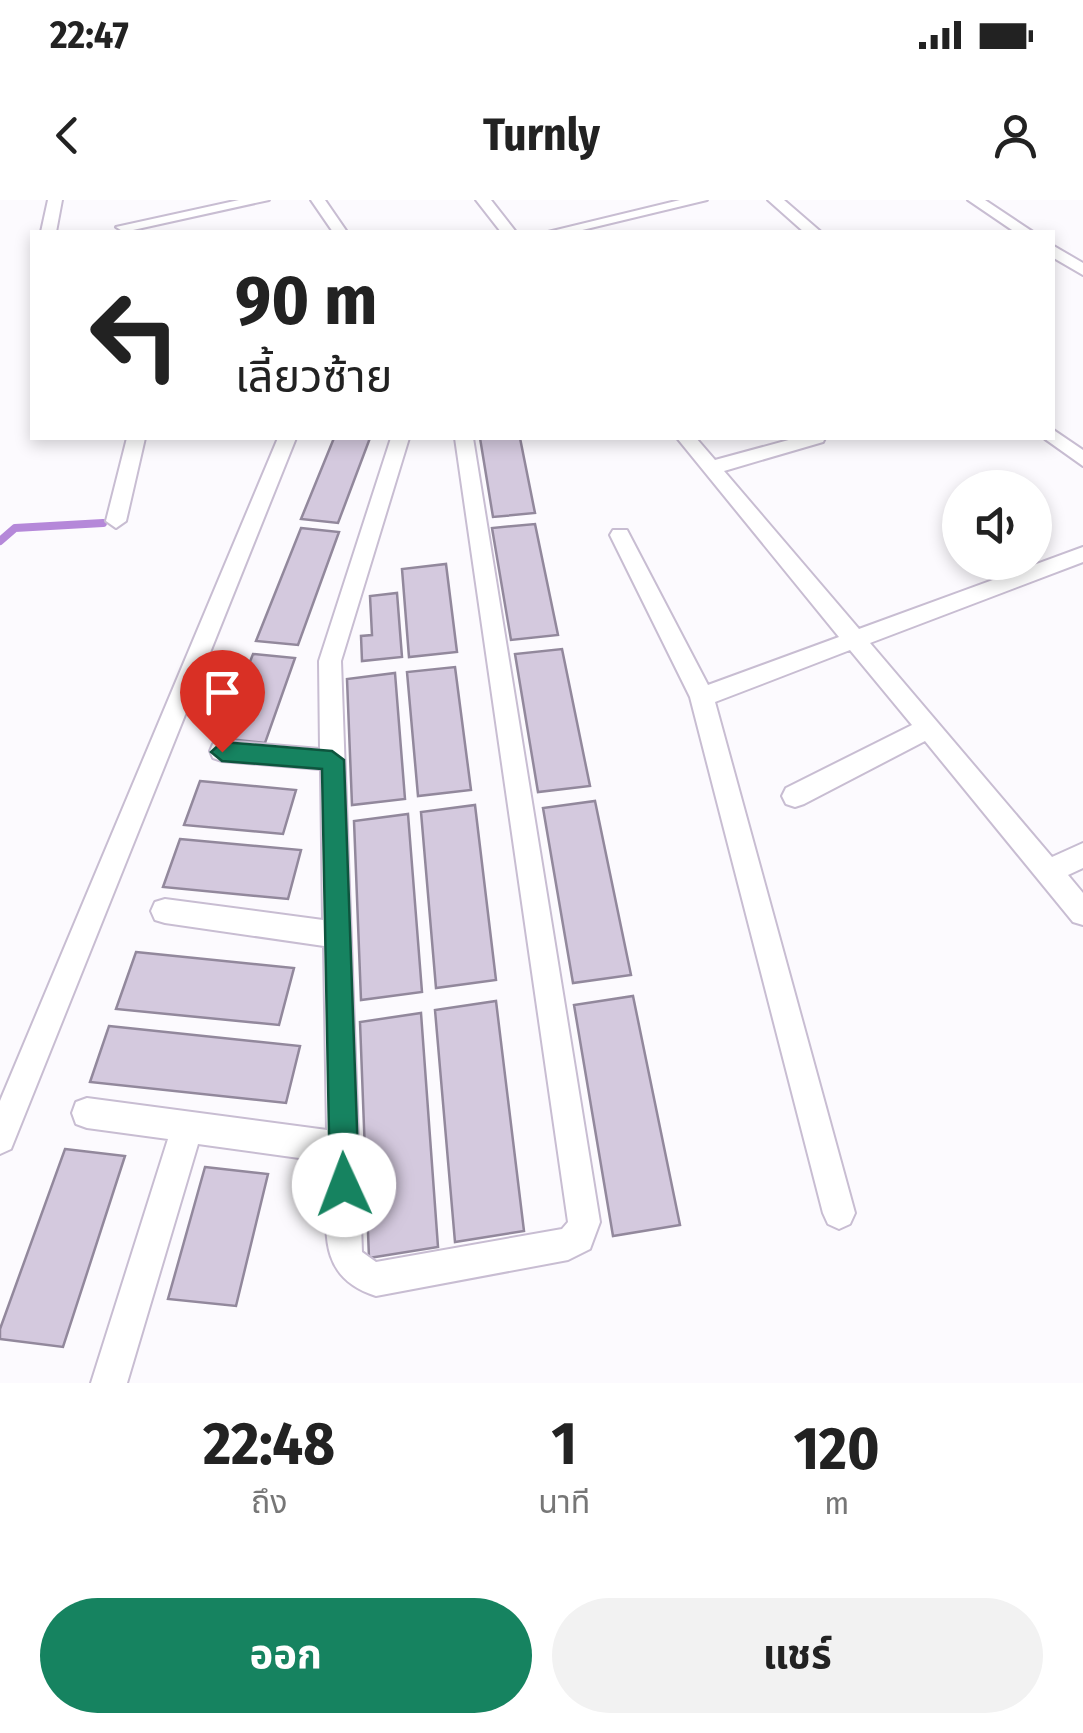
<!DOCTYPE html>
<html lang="th">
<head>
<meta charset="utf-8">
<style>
	:root { --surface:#fff; --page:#f2f2f2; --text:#222; --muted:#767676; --accent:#168360 }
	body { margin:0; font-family:"Fira Sans Condensed","Noto Sans Thai",sans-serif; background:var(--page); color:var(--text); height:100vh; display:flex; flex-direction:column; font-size:38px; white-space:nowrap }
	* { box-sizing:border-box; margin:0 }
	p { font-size:32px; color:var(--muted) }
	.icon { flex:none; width:55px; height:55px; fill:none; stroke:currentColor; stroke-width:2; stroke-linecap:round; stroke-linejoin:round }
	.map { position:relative; height:1183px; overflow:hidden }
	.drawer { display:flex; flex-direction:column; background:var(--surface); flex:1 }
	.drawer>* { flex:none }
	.guide { position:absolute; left:30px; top:30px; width:1025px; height:210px; border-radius:0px; box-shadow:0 5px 15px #0003; background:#fff; color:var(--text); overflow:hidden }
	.buttons { position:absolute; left:942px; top:270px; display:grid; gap:20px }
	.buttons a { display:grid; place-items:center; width:110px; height:110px; border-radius:50%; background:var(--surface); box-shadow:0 5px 15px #0003; font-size:50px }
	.pin { position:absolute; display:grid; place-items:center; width:85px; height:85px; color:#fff; margin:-102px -42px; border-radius:50% 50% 50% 0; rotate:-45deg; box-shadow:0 0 10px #0007 }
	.pin .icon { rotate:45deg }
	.me { position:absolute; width:110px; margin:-55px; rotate:358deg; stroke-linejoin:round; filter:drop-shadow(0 0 8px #0008) }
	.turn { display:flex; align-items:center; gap:35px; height:210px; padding:0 40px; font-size:45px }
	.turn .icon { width:130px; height:130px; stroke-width:2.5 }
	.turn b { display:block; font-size:70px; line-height:85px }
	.eta { display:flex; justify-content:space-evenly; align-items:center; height:170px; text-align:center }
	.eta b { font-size:60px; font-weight:700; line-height:70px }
	.primary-button { display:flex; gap:20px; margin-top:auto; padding:20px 40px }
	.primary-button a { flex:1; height:115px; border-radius:60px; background:var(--accent); color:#fff; font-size:40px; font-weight:700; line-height:115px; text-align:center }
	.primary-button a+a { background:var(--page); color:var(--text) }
	.status { display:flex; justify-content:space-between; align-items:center; height:70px; padding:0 50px; background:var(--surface); direction:ltr }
	.status svg { height:28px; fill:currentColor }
	header { display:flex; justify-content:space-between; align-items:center; height:130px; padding:0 40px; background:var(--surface); font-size:45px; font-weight:700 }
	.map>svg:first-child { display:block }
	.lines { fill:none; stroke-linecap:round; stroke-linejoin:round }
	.stream { stroke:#b588d9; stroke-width:8 }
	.building { fill:#d4c9de; stroke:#92889c; stroke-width:2.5 }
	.street-casing { stroke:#c8bdd2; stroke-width:4 }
	.street { fill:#fff; fill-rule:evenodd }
	.route { fill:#168360; stroke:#0e553e; stroke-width:2.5 }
</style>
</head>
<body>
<div class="status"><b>22:47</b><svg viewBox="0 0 49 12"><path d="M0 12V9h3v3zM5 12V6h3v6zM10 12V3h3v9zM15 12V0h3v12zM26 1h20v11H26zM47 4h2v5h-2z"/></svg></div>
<header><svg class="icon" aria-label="back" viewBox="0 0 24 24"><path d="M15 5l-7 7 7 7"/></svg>Turnly<svg class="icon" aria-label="person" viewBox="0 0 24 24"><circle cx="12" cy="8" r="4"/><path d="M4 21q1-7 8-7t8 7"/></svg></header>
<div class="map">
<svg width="1083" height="1183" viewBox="0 0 1083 1183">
	<rect width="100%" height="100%" fill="#fcfafe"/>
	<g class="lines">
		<path class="stream" d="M0,341L15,328L103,323"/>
	</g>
	<path class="building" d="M334,238H370L338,323L301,319Z
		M480,238H520L535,313L493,317Z
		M535,324L558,435L511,440L492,328Z
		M301,328L339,332L298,445L256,441Z
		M446,364L457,452L409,457L402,369Z
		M397,393L402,457L362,461L361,436L372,435L370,396Z
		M562,449L590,586L538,592L515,454Z
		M253,454L295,458L265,543L220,538Z
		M455,467L471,590L418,596L407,472Z
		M395,473L405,599L352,605L347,479Z
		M200,581L296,590L283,634L184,625Z
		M595,601L631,775L573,783L543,608Z
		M475,605L496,780L436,788L421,612Z
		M408,614L422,792L361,800L354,621Z
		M180,639L301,650L288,699L163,687Z
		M136,752L294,768L279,825L116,809Z
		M633,796L680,1025L613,1036L574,805Z
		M496,801L524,1031L455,1042L435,810Z
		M421,813L438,1047L369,1058L360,822Z
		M109,826L300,846L286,903L90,882Z
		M65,949L125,956L63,1147L0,1139V1129Z
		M205,967L268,974L236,1106L168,1099Z"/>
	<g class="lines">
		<defs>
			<path id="street" d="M48,0H62L56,32H41Z
				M239,0H269L124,32L116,27Z
				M311,0H325L347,32H333Z
				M476,0H491L516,32H501Z
				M680,0H707L574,32H548Z
				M768,0H784L821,32H804Z
				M968,0H985L1033,32H1015Z
				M1052,45L1083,63V75L1052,57Z
				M1052,229L1083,250V266L1045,239L1052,238Z
				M127,238H145L126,321L116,328L106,321Z
				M278,238H296L11,949L0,954V901Z
				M391,238H409L341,461L362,1052L376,1062L562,1029L568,1022L455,238H473L600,1022L590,1049L568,1060L376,1096C310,1075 329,1020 328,962L198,944L127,1183H91L168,939L87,928L76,924L72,913L76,902L87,898L327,930L324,746L165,723L155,720L151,711L155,702L165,699L323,720L321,569L222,561L213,558L210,551L213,544L222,541L320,549L319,461Z
				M677,238H696L715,260L796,238H825L823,242L724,271L859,429L1083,347V362L870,443L1052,657L1083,643V668L1068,675L1083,693V725L1073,722L925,541L804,604L795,607L786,604L782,596L786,588L912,525L850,450L715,502L855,1013L850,1024L839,1029L828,1024L823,1013L690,497L610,335L613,330H627L708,485L839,437Z"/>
		</defs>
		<use href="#street" class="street-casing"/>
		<use href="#street" class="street"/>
	</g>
	<path class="route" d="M222,542L332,551L344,560L359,985L355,996L344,1000L334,996L330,985L322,569L222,561L211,552Z"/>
</svg>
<div class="buttons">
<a><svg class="icon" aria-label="sound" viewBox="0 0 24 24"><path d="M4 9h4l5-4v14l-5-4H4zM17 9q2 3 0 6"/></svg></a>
</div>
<div class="pin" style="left:222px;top:552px;background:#d93025"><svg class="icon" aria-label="arrive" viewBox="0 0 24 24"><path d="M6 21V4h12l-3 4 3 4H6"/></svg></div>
<svg class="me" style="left:344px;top:985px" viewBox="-20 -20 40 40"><circle r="19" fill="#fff"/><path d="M0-13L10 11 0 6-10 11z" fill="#168360"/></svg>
<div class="guide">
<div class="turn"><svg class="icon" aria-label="left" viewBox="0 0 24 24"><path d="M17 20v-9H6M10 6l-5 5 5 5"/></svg><div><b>90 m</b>เลี้ยวซ้าย</div></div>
</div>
</div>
<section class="drawer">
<div class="eta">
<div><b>22:48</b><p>ถึง</p></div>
<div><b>1</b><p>นาที</p></div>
<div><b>120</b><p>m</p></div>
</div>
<div class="primary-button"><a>ออก</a><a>แชร์</a></div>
</section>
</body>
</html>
